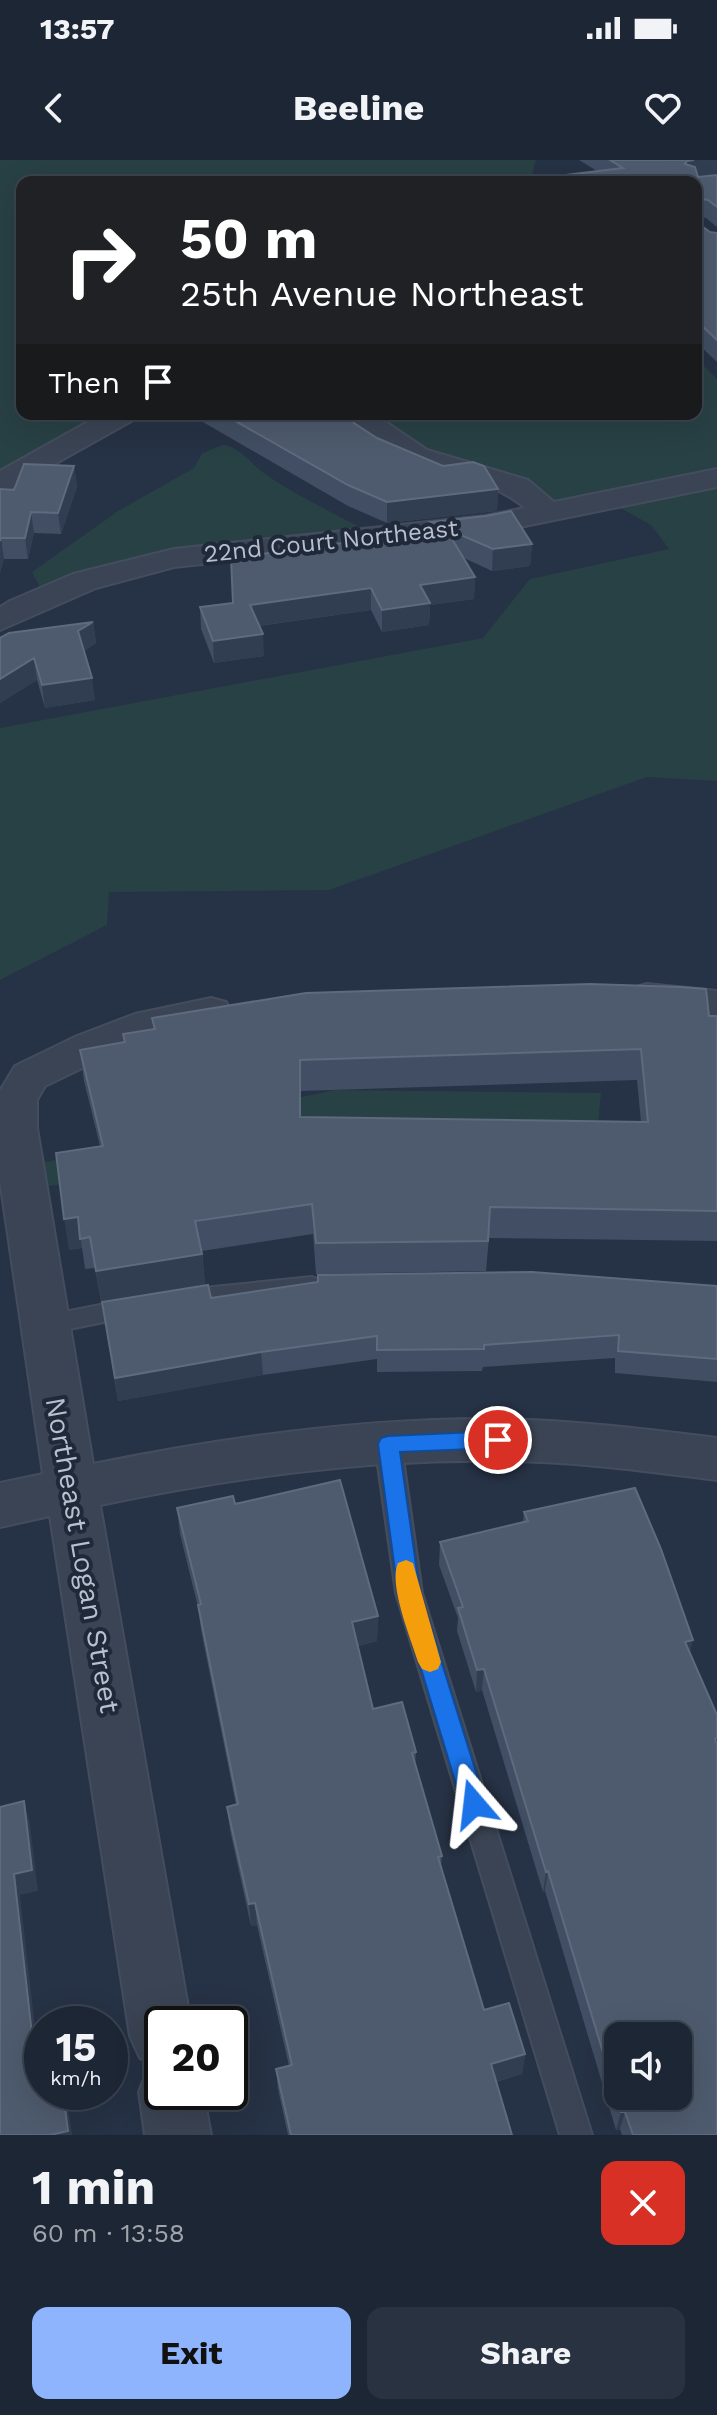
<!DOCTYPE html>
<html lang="en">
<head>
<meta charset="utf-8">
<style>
	:root { --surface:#1c2634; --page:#293240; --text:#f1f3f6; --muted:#a0a5ac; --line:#3a434f; --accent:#8eb4fd }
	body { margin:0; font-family:"Work Sans",sans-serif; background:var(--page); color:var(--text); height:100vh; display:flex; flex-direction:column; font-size:30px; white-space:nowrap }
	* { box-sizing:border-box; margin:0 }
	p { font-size:26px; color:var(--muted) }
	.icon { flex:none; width:44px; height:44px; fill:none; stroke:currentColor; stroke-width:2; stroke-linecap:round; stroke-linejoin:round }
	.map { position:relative; height:1975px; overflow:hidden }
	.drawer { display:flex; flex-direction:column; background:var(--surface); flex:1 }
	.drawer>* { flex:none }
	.hud { position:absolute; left:16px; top:16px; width:686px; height:244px; border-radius:16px; box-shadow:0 8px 32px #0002,0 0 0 2px var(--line); background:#202124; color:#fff; overflow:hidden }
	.controls { position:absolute; left:604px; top:1862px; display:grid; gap:16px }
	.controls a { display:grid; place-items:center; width:88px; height:88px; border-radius:16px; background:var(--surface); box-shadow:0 8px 32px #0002,0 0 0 2px var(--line); font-size:40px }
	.speed { position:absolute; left:24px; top:1846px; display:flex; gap:16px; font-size:40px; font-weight:700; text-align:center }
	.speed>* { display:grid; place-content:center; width:104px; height:104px; border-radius:50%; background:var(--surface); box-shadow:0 8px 32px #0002,0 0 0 2px var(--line); line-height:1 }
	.speed small { font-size:20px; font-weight:400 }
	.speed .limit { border:4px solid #111; border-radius:12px; background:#fff; color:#111 }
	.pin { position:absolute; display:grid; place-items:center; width:68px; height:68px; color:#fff; margin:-34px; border:4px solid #fff; border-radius:50%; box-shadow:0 2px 8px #0007 }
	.me { position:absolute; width:88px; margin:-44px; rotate:343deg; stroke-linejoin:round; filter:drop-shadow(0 0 6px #0008) }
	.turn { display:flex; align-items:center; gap:28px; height:168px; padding:0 32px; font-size:36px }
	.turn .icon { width:104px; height:104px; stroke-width:2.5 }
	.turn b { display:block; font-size:56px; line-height:68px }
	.then { display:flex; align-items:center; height:76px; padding:0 32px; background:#0003; gap:16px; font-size:30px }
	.round { display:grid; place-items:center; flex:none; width:84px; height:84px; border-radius:16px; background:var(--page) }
	.head { display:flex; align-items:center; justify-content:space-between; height:136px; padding:0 32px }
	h1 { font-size:48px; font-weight:700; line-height:60px }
	.action { display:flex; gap:16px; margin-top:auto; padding:16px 32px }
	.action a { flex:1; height:92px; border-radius:16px; background:var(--accent); color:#111; font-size:32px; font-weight:700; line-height:92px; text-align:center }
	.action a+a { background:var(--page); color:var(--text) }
	.status { display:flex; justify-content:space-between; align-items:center; height:56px; padding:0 40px; background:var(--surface); direction:ltr }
	.status svg { height:22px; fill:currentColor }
	header { display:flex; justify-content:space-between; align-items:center; height:104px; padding:0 32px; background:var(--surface); font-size:36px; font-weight:700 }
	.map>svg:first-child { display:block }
	.green { fill:#284145 }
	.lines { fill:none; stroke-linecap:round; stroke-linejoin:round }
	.service-casing { stroke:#444d5d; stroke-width:4 }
	.minor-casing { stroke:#444d5d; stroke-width:4 }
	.service { fill:#3b4454; fill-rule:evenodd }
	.minor { fill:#3b4454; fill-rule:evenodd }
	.wall { fill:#414e63; fill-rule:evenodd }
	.shaded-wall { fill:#313e52 }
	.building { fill:#4e5b6e; stroke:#5e6a7d; stroke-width:2; fill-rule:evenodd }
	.route { fill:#1a73e8; stroke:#114b97; stroke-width:2 }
	.slow { fill:#f59e0b }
	.labels { text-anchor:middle; stroke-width:8; stroke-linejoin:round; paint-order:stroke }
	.far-street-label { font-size:24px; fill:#b8bfcd; stroke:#1f2939 }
	.street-label { font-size:28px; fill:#b8bfcd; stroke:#1f2939 }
</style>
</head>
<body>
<div class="status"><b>13:57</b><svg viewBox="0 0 49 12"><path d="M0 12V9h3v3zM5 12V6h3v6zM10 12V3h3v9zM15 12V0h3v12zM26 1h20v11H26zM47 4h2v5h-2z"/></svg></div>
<header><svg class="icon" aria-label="back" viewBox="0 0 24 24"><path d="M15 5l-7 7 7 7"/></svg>Beeline<svg class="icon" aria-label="heart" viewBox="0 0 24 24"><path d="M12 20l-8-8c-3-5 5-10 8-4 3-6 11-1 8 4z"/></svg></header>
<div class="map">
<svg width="717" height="1975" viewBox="0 0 717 1975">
	<rect width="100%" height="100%" fill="#263245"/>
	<path class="green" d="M0,0H536L530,22H22V254H123L0,323Z
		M696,198L717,219V621L647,617L329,730L109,732L107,765L0,820V568L483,478L530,419L669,389L651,365L606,340L550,354L455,308L359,254H696Z
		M223,285C239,286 251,304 264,313C299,338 339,355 376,376L174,398L44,435L32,412L118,351L194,308L202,293Z
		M335,930L601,933L595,993H272L22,1030L20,1007L114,989L221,954Z"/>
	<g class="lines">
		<defs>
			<path id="service" d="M312,1117L320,1120L324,1126L320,1132L312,1135L183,1148L175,1145L171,1139L175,1133L183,1130Z
				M130,1139L138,1141L142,1148L138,1155L45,1174L37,1172L33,1165L37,1158L45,1156Z
				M388,1274L397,1277L401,1284L422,1433L592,1975H560L396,1433L375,1284L379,1277Z"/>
			<path id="minor" d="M102,254H137L133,260L10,329L0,332V311Z
				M345,254H374L427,290L528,320L554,342L717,309V327L485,374L174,407L96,428L0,470V447L10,441L73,414L174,389L485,356L525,348C473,303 389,317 345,254Z
				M647,824L717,831V859L633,848L627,838L633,828Z
				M211,838L226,842L232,852L226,862L158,876L107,896L45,926L37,940V968L93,1304C226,1277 362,1258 498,1259C571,1260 644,1269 717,1278V1320C645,1311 572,1301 499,1301C364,1299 231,1318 100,1345L191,1864H162V1932H203L211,1975H145L139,1932L148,1909L157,1906L140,1898L130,1876L50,1356L0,1367V1323L43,1314L0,1020V931L15,906L77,876L135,854Z"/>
		</defs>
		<use href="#service" class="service-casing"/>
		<use href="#minor" class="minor-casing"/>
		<use href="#service" class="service"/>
		<use href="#minor" class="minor"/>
	</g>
	<path class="wall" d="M579,0H717L701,17L717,15V67L706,58L696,57V62L710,72L717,73V202L696,182V22H549V17L597,11Z
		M189,254H351L354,263L377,278L498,329L497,351L387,363L348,346Z
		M74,306L77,327L61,374L34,373L28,399H4L0,412V329L14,330Z
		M431,362L532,384L530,406L492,411L464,398L475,417L474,439L430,445L429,465L382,472L371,450L259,466L264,496L214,503L201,469L200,447L233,443L430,371Z
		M93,462L96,483L84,491L95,540L45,548L37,520L0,543V478Z
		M717,856V1081L489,1078L486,1111L316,1114L313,1074L202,1091L205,1124L101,1142L95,1108L85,1109L82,1088L69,1090L100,986L84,921L80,890L124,883L123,874L153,869L152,858ZM637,920L641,962L301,957V931Z
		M717,1126V1222L615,1213V1198L483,1207L482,1211L377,1212V1199L263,1215L118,1241L102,1142L211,1138Z
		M235,1344L378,1456L377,1481L358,1486L373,1549L416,1592L415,1605L442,1696L441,1706L484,1850L525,1894L522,1914L496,1922L512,1975H288L278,1929L276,1909L289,1906L257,1765L251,1766L230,1670L227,1647L236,1645L201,1470L198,1447L180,1374L177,1348Z
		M524,1352L690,1493L717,1975H622L620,1969L616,1970L545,1731L543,1732L482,1530L476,1532L457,1471L458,1458L439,1405L440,1382L523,1362Z"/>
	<path class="shaded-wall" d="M694,0H717V14L685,19V4L687,1Z
		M74,306L77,327L61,374L58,353Z
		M498,329L497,351L387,363V342Z
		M31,352L34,373L28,399L25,378Z
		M1,378L4,399L0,412V381Z
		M532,384L530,406L492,411L493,389Z
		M475,417L474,439L430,445L429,465L382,472V450L420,425Z
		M371,428V450L251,467L250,445Z
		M93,462L96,483L81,493L78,471Z
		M263,474L264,496L214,503L213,481Z
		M34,498L37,520L0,543V519Z
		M92,518L95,540L45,548L42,525Z
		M78,1057L82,1088L69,1090L64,1059Z
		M202,1094L205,1124L101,1142L96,1111Z
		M261,1192L263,1215L118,1241L115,1218Z
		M378,1456L377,1481L352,1487V1462Z
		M693,1480L688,1502L685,1482Z
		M484,1509L482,1530L476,1532L477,1510Z
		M24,1641L30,1664L38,1731L20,1735L42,1929L36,1910L14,1714Z
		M548,1711L545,1731L543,1732L546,1712Z
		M255,1743L257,1765L251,1766L249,1744Z
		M525,1894L522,1914L488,1924L491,1904Z
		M63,1932H66L72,1975H50Z
		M621,1952H625L620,1969L616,1970Z"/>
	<path class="building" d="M610,0H694L687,1L685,4L695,7L698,17L717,15V47L708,40L696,38V62L710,72L717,73V180L696,160V22H554L549,17L623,8Z
		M223,254H351L354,263L377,278L443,306L473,302L484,306L498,329L387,342L348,325Z
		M24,304L74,306L58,353L31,352L25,378H1L0,381V329L14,330Z
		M511,351L532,384L493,389L431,362L486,356Z
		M446,369L475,417L420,425L430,443L382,450L371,428L250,445L263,474L213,481L200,447L233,443L231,398Z
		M93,462L78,471L92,518L42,525L34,498L0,519V478L9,473Z
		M590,824L681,827L706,829L709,856H717V1051L490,1047L488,1081L316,1083L312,1044L195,1061L202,1094L96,1111L90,1077L80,1079L78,1057L64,1059L56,993L103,986L80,890L125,882L123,874L155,869L152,858L306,833ZM641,889L648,962L300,957V900Z
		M532,1112L717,1126V1199L618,1191L619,1175L484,1185V1189L377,1190V1176L261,1192L115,1218L102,1142L208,1125L211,1138L318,1122V1115Z
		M340,1320L378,1456L352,1462L373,1549L402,1542L416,1592L412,1593L442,1696L438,1697L484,1850L509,1843L525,1894L491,1904L512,1975H291L276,1909L292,1905L255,1743L249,1744L227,1647L238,1644L198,1445L201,1444L177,1348L233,1336L235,1344Z
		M635,1328L661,1389L693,1480L685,1482L717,1555V1578L715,1579L717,1584V1975H633L625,1952H621L548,1711L546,1712L484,1509L477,1510L458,1448L463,1447L440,1382L528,1361L524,1352ZM618,1876H678V1936H618Z
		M24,1641L32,1710L14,1714L36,1910L42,1909V1932H63L68,1971L50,1975H0V1647Z"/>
	<path class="route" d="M498,1271L505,1274L508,1280L505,1286L498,1288L400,1292L420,1433L486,1644L482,1652L474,1655L465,1652L462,1644L398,1433L378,1284L381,1278L388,1276Z"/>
	<path class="slow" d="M406,1400L413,1403L441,1502L438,1509L430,1512L422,1509L418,1502C411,1479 388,1424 398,1403Z"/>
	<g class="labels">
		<g class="far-street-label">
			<text transform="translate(331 381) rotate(-6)" y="8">22nd Court Northeast</text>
		</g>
		<g class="street-label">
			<text transform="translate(83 1395) rotate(80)" y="10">Northeast Logan Street</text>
		</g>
	</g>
</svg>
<div class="controls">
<a><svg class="icon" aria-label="sound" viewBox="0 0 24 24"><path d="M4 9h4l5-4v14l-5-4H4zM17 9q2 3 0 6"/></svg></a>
</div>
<div class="speed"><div>15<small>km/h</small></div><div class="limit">20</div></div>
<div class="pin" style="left:498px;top:1280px;background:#d93025"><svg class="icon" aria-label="arrive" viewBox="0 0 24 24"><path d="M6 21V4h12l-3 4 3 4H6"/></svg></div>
<svg class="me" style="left:474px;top:1644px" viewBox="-20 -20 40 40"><path d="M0-17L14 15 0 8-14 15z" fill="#1a73e8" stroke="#fff" stroke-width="4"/></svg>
<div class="hud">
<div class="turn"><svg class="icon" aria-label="right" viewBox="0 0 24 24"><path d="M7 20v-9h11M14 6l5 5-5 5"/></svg><div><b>50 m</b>25th Avenue Northeast</div></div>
<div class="then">Then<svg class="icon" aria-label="arrive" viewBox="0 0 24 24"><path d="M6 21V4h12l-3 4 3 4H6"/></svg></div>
</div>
</div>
<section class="drawer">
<div class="head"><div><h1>1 min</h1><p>60 m · 13:58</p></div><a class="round" style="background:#d93025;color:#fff"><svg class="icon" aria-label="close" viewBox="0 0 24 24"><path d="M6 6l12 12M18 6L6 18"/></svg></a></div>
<div class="action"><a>Exit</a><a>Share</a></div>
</section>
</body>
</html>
